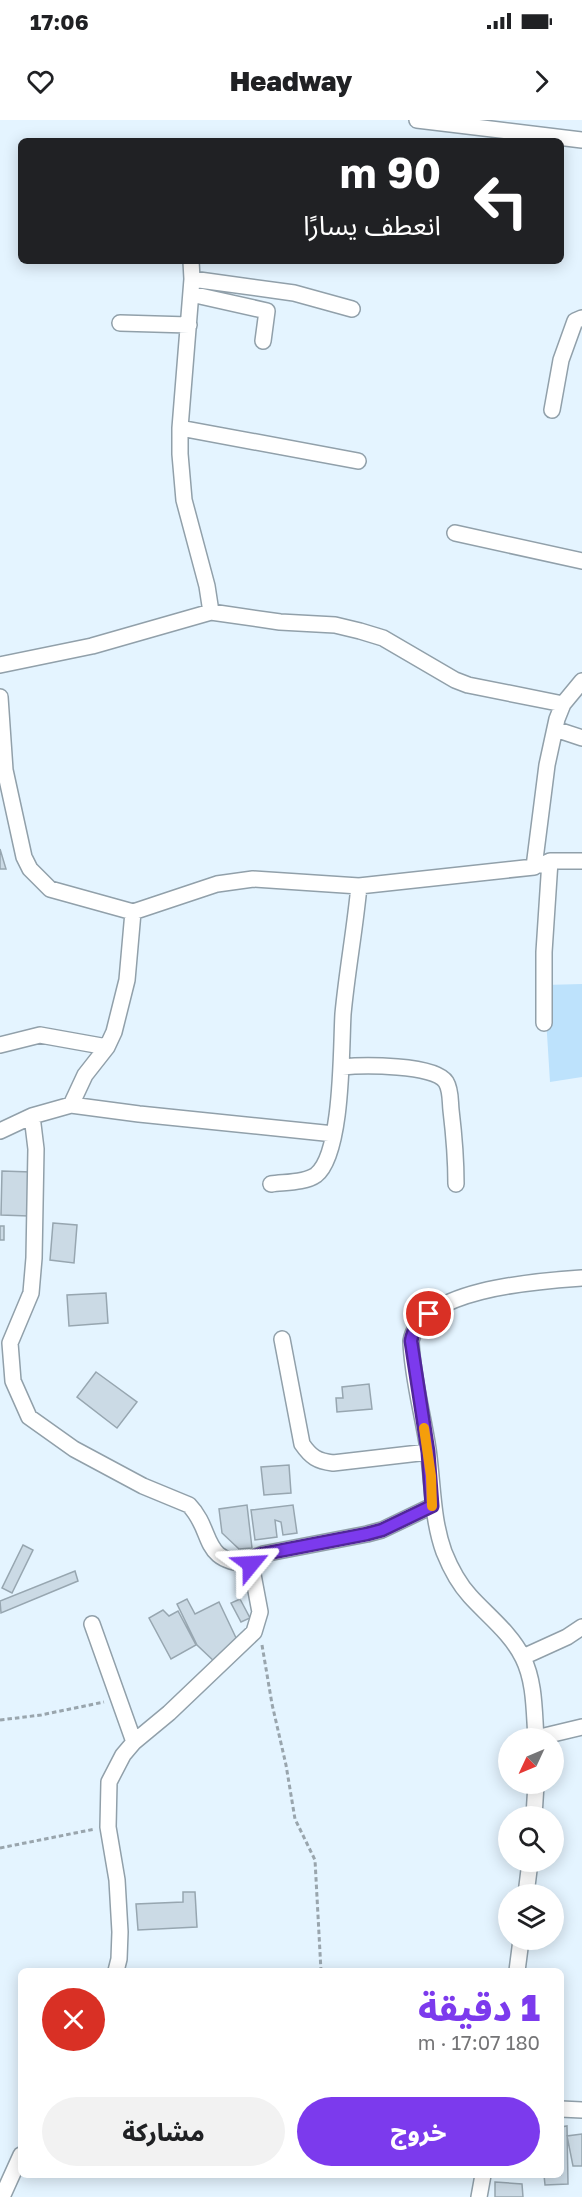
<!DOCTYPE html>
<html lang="ar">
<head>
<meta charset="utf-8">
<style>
	:root { --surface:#fff; --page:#f2f2f2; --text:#202124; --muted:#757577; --accent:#7c3aed }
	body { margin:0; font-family:"Golos Text","Noto Sans Arabic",sans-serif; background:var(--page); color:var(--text); direction:rtl; height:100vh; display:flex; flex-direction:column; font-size:22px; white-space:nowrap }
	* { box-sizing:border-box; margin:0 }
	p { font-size:20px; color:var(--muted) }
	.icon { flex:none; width:33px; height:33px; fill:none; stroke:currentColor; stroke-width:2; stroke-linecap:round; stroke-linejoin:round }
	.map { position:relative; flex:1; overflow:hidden; direction:ltr }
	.panel { position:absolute; left:18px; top:1848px; width:546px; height:210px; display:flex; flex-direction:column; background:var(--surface); border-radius:9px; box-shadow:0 3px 15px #0003; direction:rtl }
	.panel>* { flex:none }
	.guide { position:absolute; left:18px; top:18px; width:546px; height:126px; border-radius:9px; box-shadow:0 3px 15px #0003; direction:rtl; background:#202124; color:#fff; overflow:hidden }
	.needle { width:39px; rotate:226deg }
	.buttons { position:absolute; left:498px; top:1608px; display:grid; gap:12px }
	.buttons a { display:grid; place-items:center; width:66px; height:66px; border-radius:50%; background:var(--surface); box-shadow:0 3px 15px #0003; font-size:30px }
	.pin { position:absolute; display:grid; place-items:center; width:51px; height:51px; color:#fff; margin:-26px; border:3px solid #fff; border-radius:50%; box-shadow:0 2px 6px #0007 }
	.me { position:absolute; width:66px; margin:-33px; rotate:63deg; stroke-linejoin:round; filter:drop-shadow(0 0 4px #0008) }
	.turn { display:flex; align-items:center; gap:21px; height:126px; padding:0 24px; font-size:27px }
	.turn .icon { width:78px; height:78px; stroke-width:2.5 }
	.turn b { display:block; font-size:42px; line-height:51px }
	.round { display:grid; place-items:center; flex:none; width:63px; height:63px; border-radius:32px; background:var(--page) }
	.summary { display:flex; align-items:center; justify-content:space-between; height:102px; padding:0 24px }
	h1 { font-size:36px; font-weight:800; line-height:45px; color:var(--accent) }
	.action { display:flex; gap:12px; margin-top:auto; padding:12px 24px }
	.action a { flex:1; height:69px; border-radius:36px; background:var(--accent); color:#fff; font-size:24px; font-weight:800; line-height:69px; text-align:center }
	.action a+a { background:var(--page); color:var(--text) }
	.status { display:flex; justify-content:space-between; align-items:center; height:42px; padding:0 30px; background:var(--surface); direction:ltr }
	.status svg { height:16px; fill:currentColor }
	header { display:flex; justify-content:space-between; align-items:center; height:78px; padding:0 24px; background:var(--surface); font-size:27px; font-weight:800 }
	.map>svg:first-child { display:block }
	.green { fill:#bde2fc }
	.building { fill:#cbdae5; stroke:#97a6b0; stroke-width:1.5 }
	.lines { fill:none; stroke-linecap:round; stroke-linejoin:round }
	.minor-casing { stroke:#91a0aa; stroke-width:18 }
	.path { stroke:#99a5ad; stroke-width:3; stroke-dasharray:4.5 3; stroke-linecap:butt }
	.minor { stroke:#fff; stroke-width:15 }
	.route-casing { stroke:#51269a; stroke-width:15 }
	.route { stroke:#7c3aed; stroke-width:10 }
	.slow { stroke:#f59e0b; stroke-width:10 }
</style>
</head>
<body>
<div class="status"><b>17:06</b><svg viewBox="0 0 49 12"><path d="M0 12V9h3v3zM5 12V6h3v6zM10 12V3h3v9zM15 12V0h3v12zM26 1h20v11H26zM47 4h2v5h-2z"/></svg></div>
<header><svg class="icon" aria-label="forward" viewBox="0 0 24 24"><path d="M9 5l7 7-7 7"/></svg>Headway<svg class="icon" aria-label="heart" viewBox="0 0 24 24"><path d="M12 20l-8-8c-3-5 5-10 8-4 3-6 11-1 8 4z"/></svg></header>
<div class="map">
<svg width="582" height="2077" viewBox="0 0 582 2077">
	<rect width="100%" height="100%" fill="#e4f4ff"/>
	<path class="green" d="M582,864V957L550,962L544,865Z"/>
	<path class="building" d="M0,729L6,749H0Z
		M2,1051L31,1052L29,1096L1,1095Z
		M53,1103L77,1105L74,1143L50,1140Z
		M0,1106H4V1120H0Z
		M106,1173L108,1203L69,1206L67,1175Z
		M96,1252L137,1282L117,1308L77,1277Z
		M369,1264L372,1289L337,1292L336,1278H343L342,1267Z
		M289,1345L291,1373L264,1375L261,1347Z
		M247,1385L252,1428L239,1429L222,1413L219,1389Z
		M293,1385L297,1413L283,1415L281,1402L275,1400L277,1417L255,1420L251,1390Z
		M23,1425L33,1430L12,1473L2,1468Z
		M75,1451L78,1461L1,1493L0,1481Z
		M187,1479L195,1494L219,1482L238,1522L217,1544L197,1525L177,1484Z
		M240,1479L250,1498L241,1502L231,1483Z
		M163,1490L169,1496L178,1491L196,1525L171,1539L149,1498Z
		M183,1772H195L197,1807L138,1810L136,1784L183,1782Z
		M567,2006L568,2064L545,2065L544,2055H561V2007Z
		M582,2014V2046H573L567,2016Z
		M495,2062L522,2064L523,2077H495Z"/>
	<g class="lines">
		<defs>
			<path id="minor" d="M417,0L582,20
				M191,141L192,159L180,308V334L184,380L207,466L211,492
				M192,159L294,173L352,189
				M191,174L267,191L263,221
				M120,203L189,205
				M552,290L561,240L575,201L582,198
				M180,308L358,341
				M455,413L582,441
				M0,545L92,526L211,492L280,502L335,505L360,511L383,518L455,560L468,565L563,584
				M0,577L5,650L24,737L30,749L50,769L133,792L217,764L253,759L359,766L534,747L547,645L557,599L563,584L582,561
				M555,609L582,618
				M541,745L550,741H582
				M544,903V832L550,741
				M0,925L40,915L107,927
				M342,947C362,945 435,944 446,962C451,970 450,981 451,990C454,1015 456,1039 456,1064
				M71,985L85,955L107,927L114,912L127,860L133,792
				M32,996L36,1029L34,1138L31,1173L10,1223L13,1261L29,1297L74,1329L143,1366L189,1385C215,1412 199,1442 251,1444
				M0,1011L32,996L71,985L139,994L334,1014
				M271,1064C284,1062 305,1063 316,1055C343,1034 341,927 343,894C347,851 355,809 359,766
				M282,1219L302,1324C311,1337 317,1341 333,1343L428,1332
				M92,1504L134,1622
				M523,1537L567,1517L582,1507
				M536,1618C534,1592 535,1562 523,1538C511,1513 487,1495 470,1476C459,1464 450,1447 444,1432C432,1399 433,1364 428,1329C423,1294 412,1257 411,1221C420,1168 540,1161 582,1158
				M536,1618L582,1607
				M534,1696L536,1664
				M526,1774L530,1742
				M116,1851L119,1839L120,1812L117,1760L108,1707L109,1662L123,1635L134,1622L169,1593L254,1512L260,1492L251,1444L253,1438L263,1434L367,1414L382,1410L432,1386
				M517,1851L521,1820
				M561,1989L582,1990
				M2,2077L21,2035
				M479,2077L483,2055"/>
		</defs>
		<use href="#minor" class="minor-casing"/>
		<path class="path" d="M262,1525L272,1584L286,1645L295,1699L315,1740L321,1851
			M0,1600L41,1595L104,1582
			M0,1728L95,1709"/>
		<use href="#minor" class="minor"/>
	</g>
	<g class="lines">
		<defs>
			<path id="route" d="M251,1444L256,1436L263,1434L367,1414L382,1410L432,1386L428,1332L411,1221C413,1208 420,1202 429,1194"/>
		</defs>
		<use href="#route" class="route-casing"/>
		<use href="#route" class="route"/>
		<path class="slow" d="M424,1308L431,1356L432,1386"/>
	</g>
</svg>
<div class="buttons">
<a><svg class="needle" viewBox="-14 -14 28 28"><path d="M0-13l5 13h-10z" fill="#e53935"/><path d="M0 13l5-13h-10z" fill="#757577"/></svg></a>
<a><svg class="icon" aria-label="search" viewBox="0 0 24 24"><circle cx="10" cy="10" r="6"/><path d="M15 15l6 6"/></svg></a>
<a><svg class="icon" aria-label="layers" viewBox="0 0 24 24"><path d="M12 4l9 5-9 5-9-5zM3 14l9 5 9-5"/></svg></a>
</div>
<div class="pin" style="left:429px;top:1194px;background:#d93025"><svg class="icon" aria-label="arrive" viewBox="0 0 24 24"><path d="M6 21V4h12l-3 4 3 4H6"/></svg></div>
<svg class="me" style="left:251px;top:1444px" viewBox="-20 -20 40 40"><path d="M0-17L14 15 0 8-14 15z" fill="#7c3aed" stroke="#fff" stroke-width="4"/></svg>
<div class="guide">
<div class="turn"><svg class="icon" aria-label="left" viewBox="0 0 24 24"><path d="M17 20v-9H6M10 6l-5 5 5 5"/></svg><div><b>90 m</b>انعطف يسارًا</div></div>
</div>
<section class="panel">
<div class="summary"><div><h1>1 دقيقة</h1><p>180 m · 17:07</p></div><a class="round" style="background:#d93025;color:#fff"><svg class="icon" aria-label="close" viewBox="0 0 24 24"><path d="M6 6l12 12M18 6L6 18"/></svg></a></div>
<div class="action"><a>خروج</a><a>مشاركة</a></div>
</section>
</div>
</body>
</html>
